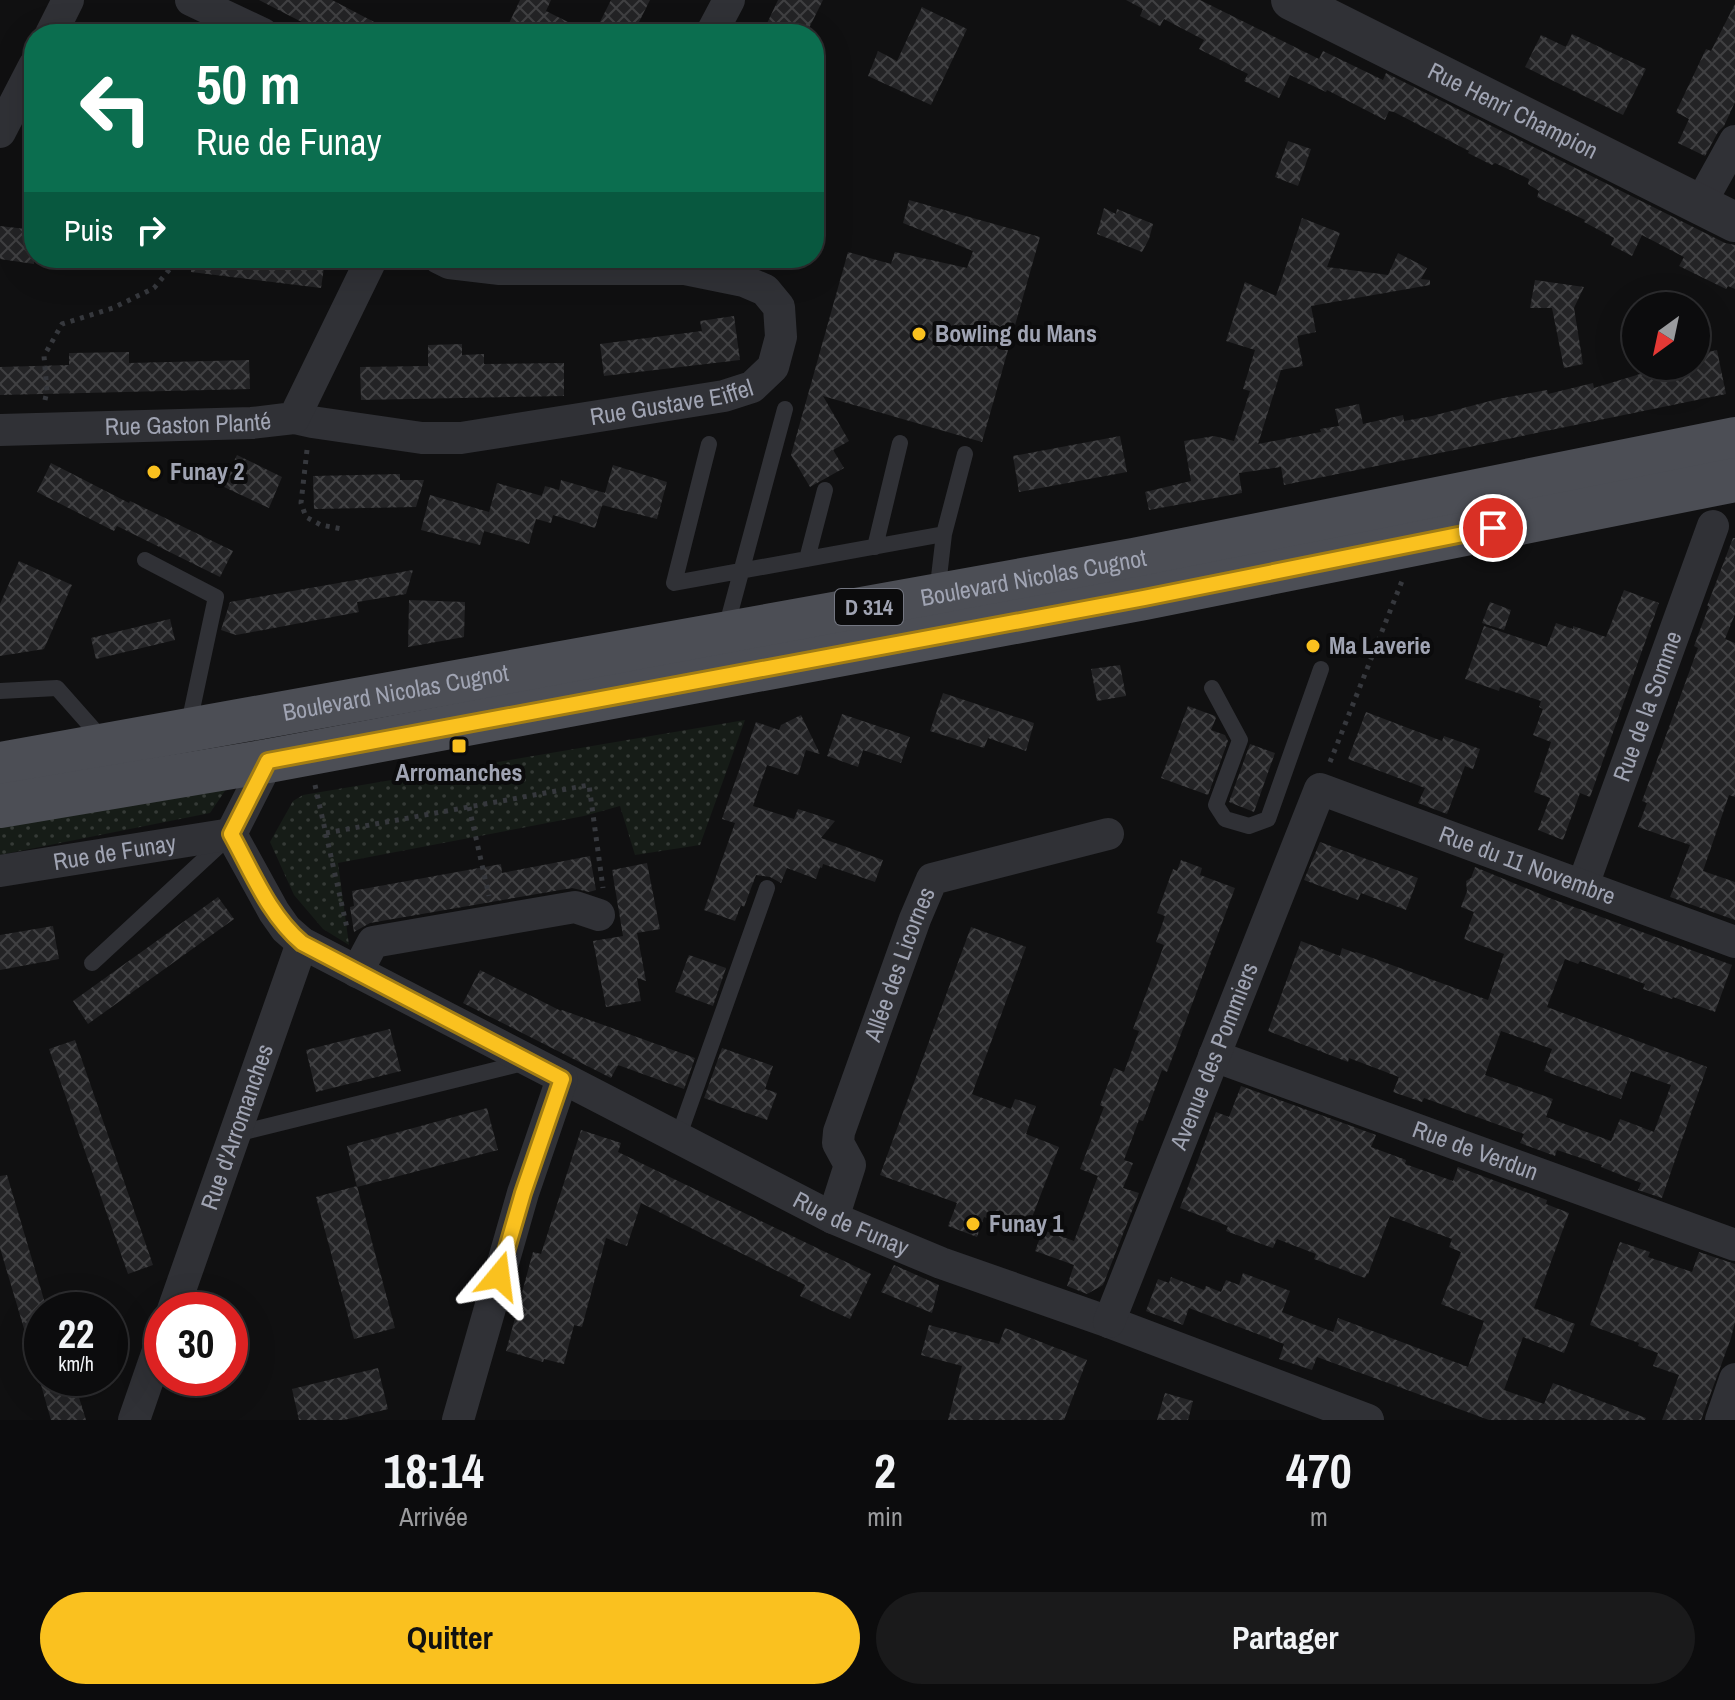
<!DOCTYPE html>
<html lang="fr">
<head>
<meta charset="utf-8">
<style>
	:root { --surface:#0c0c0d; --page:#1a1a1b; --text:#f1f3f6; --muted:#9a9b9d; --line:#2c2c2e; --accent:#fac11f }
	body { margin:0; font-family:"Archivo Narrow",sans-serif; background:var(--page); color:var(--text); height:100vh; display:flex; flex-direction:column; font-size:30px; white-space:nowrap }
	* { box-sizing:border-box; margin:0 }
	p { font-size:26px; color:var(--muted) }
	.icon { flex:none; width:44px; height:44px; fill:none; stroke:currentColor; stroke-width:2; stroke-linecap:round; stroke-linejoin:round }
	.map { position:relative; height:1420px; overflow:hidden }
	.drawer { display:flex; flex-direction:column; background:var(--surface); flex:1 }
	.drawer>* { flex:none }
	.hud { position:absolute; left:24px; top:24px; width:800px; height:244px; border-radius:32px; box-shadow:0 8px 32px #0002,0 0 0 2px var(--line); background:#0b6e4f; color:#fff; overflow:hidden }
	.needle { width:52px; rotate:213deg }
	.controls { position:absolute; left:1622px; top:292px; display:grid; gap:16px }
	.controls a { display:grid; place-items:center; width:88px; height:88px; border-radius:50%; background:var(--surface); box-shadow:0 8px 32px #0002,0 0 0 2px var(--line); font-size:40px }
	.speed { position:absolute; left:24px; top:1292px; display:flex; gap:16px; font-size:40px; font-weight:700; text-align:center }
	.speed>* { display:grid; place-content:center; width:104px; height:104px; border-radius:50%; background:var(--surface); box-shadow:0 8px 32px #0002,0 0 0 2px var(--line); line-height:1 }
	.speed small { font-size:20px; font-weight:400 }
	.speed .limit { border:12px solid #d22; background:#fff; color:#111 }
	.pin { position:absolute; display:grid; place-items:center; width:68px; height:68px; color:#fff; margin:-34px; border:4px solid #fff; border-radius:50%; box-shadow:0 2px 8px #0007 }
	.me { position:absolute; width:88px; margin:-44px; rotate:16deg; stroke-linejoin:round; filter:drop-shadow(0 0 6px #0008) }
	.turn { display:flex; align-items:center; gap:28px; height:168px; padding:0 40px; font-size:36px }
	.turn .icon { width:104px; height:104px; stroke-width:2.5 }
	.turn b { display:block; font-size:56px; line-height:68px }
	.then { display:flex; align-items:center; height:76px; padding:0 40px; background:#0003; gap:16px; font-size:30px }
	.eta { display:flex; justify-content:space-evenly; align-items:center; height:136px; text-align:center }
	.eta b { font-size:48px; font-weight:700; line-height:56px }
	.button { display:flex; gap:16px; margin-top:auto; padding:16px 40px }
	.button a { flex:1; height:92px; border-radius:48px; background:var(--accent); color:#111; font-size:32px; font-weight:700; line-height:92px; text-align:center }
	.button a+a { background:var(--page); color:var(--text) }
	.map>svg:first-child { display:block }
	.grass { fill:url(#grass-dots) }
	.building { fill:url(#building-cross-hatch); fill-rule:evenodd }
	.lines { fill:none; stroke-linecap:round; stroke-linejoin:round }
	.path { stroke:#36383d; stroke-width:5; stroke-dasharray:4 6; stroke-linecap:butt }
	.service { stroke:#303136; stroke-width:16 }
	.minor { stroke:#303136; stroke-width:32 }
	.tertiary { stroke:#303136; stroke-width:40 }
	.primary { stroke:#4c4e55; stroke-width:44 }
	.route-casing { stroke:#a27d14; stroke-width:20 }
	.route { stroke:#fac11f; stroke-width:14 }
	.poi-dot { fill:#fac11f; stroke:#0b0b0c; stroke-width:3 }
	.labels { text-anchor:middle; stroke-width:8; stroke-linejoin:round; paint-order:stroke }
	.shield { fill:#0b0b0c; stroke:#737681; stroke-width:2 }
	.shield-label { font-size:22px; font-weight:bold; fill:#a0a4b3 }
	.street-label { font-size:24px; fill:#a0a4b3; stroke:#0b0b0c }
	.poi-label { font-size:24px; font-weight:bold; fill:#a0a4b3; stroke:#0b0b0c; text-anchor:start }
</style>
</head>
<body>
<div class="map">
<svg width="1735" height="1420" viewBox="0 0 1735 1420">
	<defs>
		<pattern id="grass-dots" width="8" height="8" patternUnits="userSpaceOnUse" patternTransform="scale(2)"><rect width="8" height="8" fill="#161c17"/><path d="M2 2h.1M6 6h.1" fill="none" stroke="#353a36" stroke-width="1.8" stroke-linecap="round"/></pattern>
		<pattern id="building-cross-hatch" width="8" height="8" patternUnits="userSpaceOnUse" patternTransform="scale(2)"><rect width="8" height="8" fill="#232325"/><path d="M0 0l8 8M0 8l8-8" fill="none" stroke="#404042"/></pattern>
	</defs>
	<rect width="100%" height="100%" fill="#101011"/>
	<path class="grass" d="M745,720L700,845L635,855L620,806L584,816L338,863L349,945L323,929L294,895L270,842L293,801L303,795Z
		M231,782L210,813L0,855V824Z"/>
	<path class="building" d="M259,0H332L397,34H325Z
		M520,0H551L546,11L592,34H504Z
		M611,0H650L633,34H594Z
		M778,0H823L806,34H762Z
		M1126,0H1200L1319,59L1323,51L1383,80L1386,73L1725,243L1735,245V289L1728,286L1726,289L1679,266L1684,257L1642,235L1632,256L1611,245L1614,238L1584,222L1585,220L1537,197L1539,191L1528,184L1529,179L1495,163L1492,165L1468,153L1469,151L1394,112L1389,111L1385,120L1327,90L1326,92L1290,75L1279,98L1244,81L1248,74L1199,49L1204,40L1164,19L1160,26L1140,16L1143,9Z
		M1735,4V102L1724,126L1718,132L1705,156L1678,143L1689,119L1676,112L1706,49L1711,51Z
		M922,7L967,29L931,105L868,76L878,51L897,61Z
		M1572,34L1646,69L1623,115L1525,67L1541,35L1566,47Z
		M1288,141L1311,149L1298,186L1275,177Z
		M909,200L1040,237L982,442L823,396L849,441L833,450L844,468L810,487L791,455L848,252L891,264L895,252L967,268L973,251L903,223Z
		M1104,208L1116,214L1117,209L1153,224L1149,239L1142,252L1097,234Z
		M1302,218L1340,233L1327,267L1388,275L1398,253L1427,268L1421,279L1430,280V285L1311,306L1316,332L1297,336L1303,366L1281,370L1258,444L1321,432L1320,429L1339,426L1335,409L1359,404L1363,424L1403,415L1404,421L1432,416L1498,399L1547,390L1548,394L1593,383L1594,388L1640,374L1639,367L1641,366H1696V355L1717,350L1726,394L1284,485L1281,467L1239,473L1242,493L1149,510L1145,492L1191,481L1184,441L1214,436L1234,441L1250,391L1243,389L1255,350L1226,341L1245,282L1276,296Z
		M0,226L34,230V264L0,259Z
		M192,258H302L325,261L321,288L191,272Z
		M1535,280L1584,287L1574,308L1583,364L1564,368L1552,308H1530Z
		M734,316L740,360L604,376L600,344L702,331L700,321Z
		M462,344V355L484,354V364L564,363V396L361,400L360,367L428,366V345Z
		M129,352V363L249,360L250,389L0,395V367L69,365V353Z
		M1120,436L1127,472L1019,492L1013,456Z
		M237,455L282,477L269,508L222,486Z
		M51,463L129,503L130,501L233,551L220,577L117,526L114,531L37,492Z
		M613,465L667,482L657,519L602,505L603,502L595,528L553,515L551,523L536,519L529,544L484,531L480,545L421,530L430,495L489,512L484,531L497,483L542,496L545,486L559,490L561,480L605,493Z
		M400,474V480H424L416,507L314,509L313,476Z
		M1733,538H1735V614L1725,639L1735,643V797L1729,795L1703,871L1735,882V920L1670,897L1690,845L1638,827L1647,803L1642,801L1698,648L1694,646L1709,606H1707Z
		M19,561L72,585L44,649L0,656V604Z
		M413,570L406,594L357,602L359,612L236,635L221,630L230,602Z
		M1624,590L1659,603L1590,797L1580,793L1563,840L1538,830L1550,798L1534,792L1551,742L1533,735L1543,709L1539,707L1541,701L1500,687L1499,691L1465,679L1484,626L1547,647L1556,623L1573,629V626L1606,637Z
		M409,600L465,602L464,637L408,647Z
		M1490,602L1511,610L1504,630L1482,623Z
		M170,619L175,640L96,659L91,638Z
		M1120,665L1126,696L1097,701L1091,669Z
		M943,693L1034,723L1026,751L988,738L984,748L930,731Z
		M1188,706L1215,716L1216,718L1211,730L1225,735L1228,741L1208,795L1161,778Z
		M1366,712L1442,741L1444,736L1480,749L1473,769L1465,766L1447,814L1418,803L1425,788L1348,759Z
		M842,714L910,737L901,763L863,750L858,767L827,756Z
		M801,715L820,754L806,750L798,775L767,765L753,806L794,819L798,809L835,821L821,838L883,860L875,882L823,864L822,868L820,867L816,879L787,868L781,883L770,877L756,875L744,907L741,905L735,921L704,910L735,823L722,819L756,722L779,730L781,725Z
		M1250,744L1275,753L1254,812L1229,802Z
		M1320,842L1418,878L1406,910L1361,893L1358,900L1304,880Z
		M590,856L596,890L589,892L572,888L370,923L354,932L350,907L354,906L352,891L501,864L502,873Z
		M1181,860L1202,868L1200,875L1235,888L1167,1072L1162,1070L1143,1121L1139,1120L1124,1160L1133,1163L1123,1188L1139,1193L1103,1285L1087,1294L1067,1286L1074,1265L1035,1251L1043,1230L1074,1241L1098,1176L1080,1169L1104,1107L1100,1105L1114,1068L1124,1072L1139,1031L1133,1029L1164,945L1156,942L1165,916L1157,913L1173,869L1177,871Z
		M647,863L660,929L631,934L637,933L646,981L637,978L641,1001L606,1007L593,941L623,936L612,870Z
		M1475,867L1552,899L1732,965L1715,1012L1673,997L1672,999L1643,989L1645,984L1580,961L1578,964L1565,959L1547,1007L1707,1067L1662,1198L1638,1190L1641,1183L1601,1167L1602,1165L1557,1150L1555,1156L1520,1143L1524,1134L1424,1098L1422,1102L1393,1092L1399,1077L1349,1058L1348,1062L1268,1031L1301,941L1340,956L1342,948L1355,953L1356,952L1488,1000L1504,954L1464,939L1474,912L1461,907L1467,891L1466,881L1471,878ZM1501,1031L1552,1049L1544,1071L1621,1099L1631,1071L1671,1085L1654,1132L1620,1119L1611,1141L1546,1117L1553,1099L1485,1075Z
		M218,897L234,919L88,1024L73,1001Z
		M53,926L59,959L0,970V935Z
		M971,927L1026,947L972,1094L1011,1109L1015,1099L1036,1106L1026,1134L1059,1147L1026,1233L984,1217L977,1237L948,1226L957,1203L880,1175Z
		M689,955L726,968L713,1006L675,992Z
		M480,970L561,1011L562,1010L695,1058L684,1089L618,1065L611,1078L463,1003Z
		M390,1029L401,1071L316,1092L306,1050Z
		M75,1040L153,1265L128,1274L49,1049Z
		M722,1048L773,1066L765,1089L777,1093L767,1120L704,1098Z
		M1241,1086L1376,1135L1371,1147L1406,1160L1405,1164L1453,1181L1458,1167L1547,1200L1546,1204L1569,1213L1534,1308L1575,1324L1564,1353L1523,1337L1504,1390L1544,1404L1553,1383L1646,1418L1645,1420H1489L1317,1357L1312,1370L1279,1359L1284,1344L1189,1308L1183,1325L1146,1311L1158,1279L1169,1283L1171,1277L1204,1290L1206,1286L1221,1292L1226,1280L1239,1285L1243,1273L1290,1291L1282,1312L1333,1332L1338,1318L1468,1367L1484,1321L1441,1304L1461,1252L1449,1247L1452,1239L1390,1216L1368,1274L1367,1273L1365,1278L1314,1259L1316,1254L1277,1239L1273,1248L1226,1231L1228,1226L1180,1208L1216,1112L1229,1117Z
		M487,1108L498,1150L357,1187L347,1146Z
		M581,1130L621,1143L618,1152L871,1274L850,1319L800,1296L805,1285L641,1203L627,1246L606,1238L582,1327L574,1325L564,1364L544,1359L543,1362L506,1351L533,1252L541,1254Z
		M7,1175L47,1310H42V1368L36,1369L0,1248V1176Z
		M357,1186L395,1328L354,1339L316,1197Z
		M1620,1242L1650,1252L1648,1257L1692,1272L1699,1252L1735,1264V1322L1731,1338L1701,1420H1662L1679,1375L1653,1366L1658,1353L1638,1346L1639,1343L1590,1325Z
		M894,1265L939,1285L932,1313L881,1292Z
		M929,1325L999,1344L1005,1328L1087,1360L1064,1420H948L962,1366L921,1355Z
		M378,1368L388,1409L344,1420H299L292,1389Z
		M39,1378H73L86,1420H51Z
		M1165,1393L1193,1401L1188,1420H1157Z"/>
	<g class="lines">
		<path class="path" d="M45,400L47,391L44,356L62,324L113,308L154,288L179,258
			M307,450L301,503L306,517L321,525L342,529
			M1330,762L1402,581
			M315,785L347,928
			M469,807L489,896
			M326,833L589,785L603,888"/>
		<path class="service" d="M709,444L674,583L944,534L937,594
			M944,534L965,454
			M875,547L900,443
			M807,559L825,490
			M145,560L216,597L188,728
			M726,628L785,409
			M1212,688L1240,740L1216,805L1225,819L1249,826L1268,819L1321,669
			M0,691L57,688L103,740
			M92,963L224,841
			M236,1134L527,1062
			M678,1138L767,888"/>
		<g class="minor">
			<path d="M191,0L263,34"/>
			<path d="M51,34L68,0"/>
			<path d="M711,34L729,0"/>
			<path d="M0,132L34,66"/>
			<path d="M1700,204L1735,141"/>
			<path id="s1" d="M294,418L312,422L422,438H461L724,396L752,387L773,367L781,337L779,307L765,290L744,281L685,269H500L449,263L439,258"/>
			<path id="s2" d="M0,430L252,423L294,418L372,258"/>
			<path id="s3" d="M231,834L274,912L286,929L302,943L833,1218L941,1263L1109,1322L1368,1420"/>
			<path d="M231,834L268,761"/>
			<path id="s4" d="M0,871L231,834"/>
			<path id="s5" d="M1583,885L1713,526"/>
			<path d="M357,972L373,942L575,907L599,915"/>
			<path id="s6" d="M1214,1056L1735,1245"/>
			<path id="s7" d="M833,1218L850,1165L838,1143L839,1132L915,919L932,879L1108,834"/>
			<path id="s8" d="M173,1310L302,943"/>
			<path id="s9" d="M1109,1322L1320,789L1735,942"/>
			<path d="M134,1420L162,1339"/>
			<path d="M458,1420L523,1193L562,1079"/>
			<path d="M1721,1420L1735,1379"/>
		</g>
		<path class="tertiary" id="s10" d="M1291,0L1735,222"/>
		<g class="primary">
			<path id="s11" d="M0,764L1134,560L1735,439"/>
			<path d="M0,806L268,761L1144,598L1735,480"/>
		</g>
	</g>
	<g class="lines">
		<defs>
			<path id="route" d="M499,1276L523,1193L562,1079L302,943C269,915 252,872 231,834L268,761L1144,598L1493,528"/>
		</defs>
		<use href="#route" class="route-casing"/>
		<use href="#route" class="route"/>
	</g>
	<g class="poi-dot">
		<circle cx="919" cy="334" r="8"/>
		<circle cx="154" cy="472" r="8"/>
		<circle cx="1313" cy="646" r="8"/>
		<rect x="451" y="738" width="16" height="16" rx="4"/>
		<circle cx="973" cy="1224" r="8"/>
	</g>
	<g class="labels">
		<rect class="shield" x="835" y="589" width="68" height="36" rx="6"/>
		<g class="shield-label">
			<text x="869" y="615">D 314</text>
		</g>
		<g class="street-label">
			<text dy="8" stroke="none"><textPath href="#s10" startOffset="248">Rue Henri Champion</textPath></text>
			<text dy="8" stroke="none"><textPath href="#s1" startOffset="382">Rue Gustave Eiffel</textPath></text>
			<text dy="8" stroke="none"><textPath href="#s2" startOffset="188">Rue Gaston Planté</textPath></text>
			<text dy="8" stroke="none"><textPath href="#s11" startOffset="1050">Boulevard Nicolas Cugnot</textPath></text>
			<text dy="8" stroke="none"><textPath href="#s11" startOffset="402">Boulevard Nicolas Cugnot</textPath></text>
			<text dy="8" stroke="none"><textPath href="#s5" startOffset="190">Rue de la Somme</textPath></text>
			<text dy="8" stroke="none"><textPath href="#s4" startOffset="116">Rue de Funay</textPath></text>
			<text dy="8" stroke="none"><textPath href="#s9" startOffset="794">Rue du 11 Novembre</textPath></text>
			<text dy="8" stroke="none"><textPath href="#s7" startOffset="270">Allée des Licornes</textPath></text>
			<text dy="8" stroke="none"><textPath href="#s9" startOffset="286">Avenue des Pommiers</textPath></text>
			<text dy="8" stroke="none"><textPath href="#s8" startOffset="194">Rue d'Arromanches</textPath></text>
			<text dy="8" stroke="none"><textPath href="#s6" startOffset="278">Rue de Verdun</textPath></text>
			<text dy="8" stroke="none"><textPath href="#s3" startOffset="748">Rue de Funay</textPath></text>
		</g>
		<g class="poi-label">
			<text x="935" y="342">Bowling du Mans</text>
			<text x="170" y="480">Funay 2</text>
			<text x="1329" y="654">Ma Laverie</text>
			<text x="459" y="781" text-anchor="middle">Arromanches</text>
			<text x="989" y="1232">Funay 1</text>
		</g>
	</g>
</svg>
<div class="controls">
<a><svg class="needle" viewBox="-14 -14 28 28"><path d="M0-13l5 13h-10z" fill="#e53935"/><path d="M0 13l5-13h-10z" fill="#9a9b9d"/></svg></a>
</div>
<div class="speed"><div>22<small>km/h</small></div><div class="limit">30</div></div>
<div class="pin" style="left:1493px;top:528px;background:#d93025"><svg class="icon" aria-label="arrive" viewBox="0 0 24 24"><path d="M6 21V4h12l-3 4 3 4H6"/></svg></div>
<svg class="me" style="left:499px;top:1276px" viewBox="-20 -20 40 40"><path d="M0-17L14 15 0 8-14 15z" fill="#fac11f" stroke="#fff" stroke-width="4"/></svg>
<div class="hud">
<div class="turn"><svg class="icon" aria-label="left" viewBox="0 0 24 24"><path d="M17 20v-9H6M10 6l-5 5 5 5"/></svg><div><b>50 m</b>Rue de Funay</div></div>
<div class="then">Puis<svg class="icon" aria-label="right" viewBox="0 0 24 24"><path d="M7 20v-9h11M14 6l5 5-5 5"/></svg></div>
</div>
</div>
<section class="drawer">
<div class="eta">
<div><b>18:14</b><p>Arrivée</p></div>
<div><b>2</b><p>min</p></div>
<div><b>470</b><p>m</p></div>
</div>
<div class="button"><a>Quitter</a><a>Partager</a></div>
</section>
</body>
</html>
